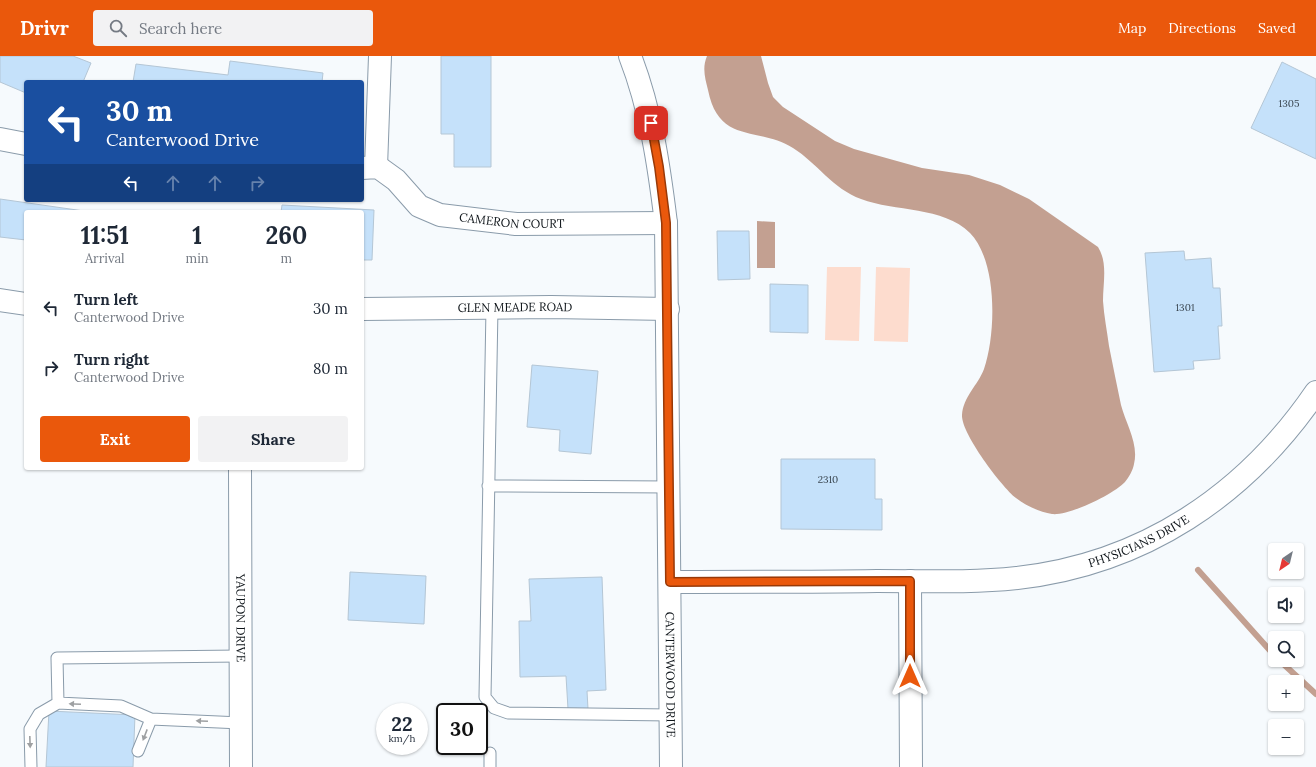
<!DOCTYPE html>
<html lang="en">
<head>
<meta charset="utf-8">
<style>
	:root { --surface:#fff; --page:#f2f2f3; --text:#1f2937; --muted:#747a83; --accent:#ea580c }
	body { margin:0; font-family:Lora,serif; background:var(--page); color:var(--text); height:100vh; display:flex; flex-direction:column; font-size:15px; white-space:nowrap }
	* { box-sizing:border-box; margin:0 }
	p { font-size:13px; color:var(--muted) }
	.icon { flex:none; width:22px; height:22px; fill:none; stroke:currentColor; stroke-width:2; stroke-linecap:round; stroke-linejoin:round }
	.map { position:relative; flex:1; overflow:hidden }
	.drawer { position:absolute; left:24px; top:154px; width:340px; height:260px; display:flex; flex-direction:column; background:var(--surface); border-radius:4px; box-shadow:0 1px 3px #0004 }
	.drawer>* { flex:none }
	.banner { position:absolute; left:24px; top:24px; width:340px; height:122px; border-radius:4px; box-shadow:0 1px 3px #0004; background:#1a4fa0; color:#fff; overflow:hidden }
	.needle { width:26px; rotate:215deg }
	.tools { position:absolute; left:1268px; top:487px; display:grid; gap:8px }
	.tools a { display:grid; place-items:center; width:36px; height:36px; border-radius:4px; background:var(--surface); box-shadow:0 1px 3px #0004; font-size:20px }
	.speed { position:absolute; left:376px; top:647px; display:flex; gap:8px; font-size:20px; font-weight:700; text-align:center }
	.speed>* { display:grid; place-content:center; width:52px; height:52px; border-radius:50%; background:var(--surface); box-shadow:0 1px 3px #0004; line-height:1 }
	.speed small { font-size:10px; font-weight:400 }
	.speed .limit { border:2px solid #111; border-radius:6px; background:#fff; color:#111 }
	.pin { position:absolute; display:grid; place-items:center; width:34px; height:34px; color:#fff; margin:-17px; border-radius:8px; box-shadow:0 2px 6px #0006 }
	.me { position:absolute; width:44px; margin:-22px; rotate:0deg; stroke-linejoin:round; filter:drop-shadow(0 0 3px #0008) }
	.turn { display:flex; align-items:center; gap:14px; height:84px; padding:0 16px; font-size:18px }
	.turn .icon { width:52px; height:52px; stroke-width:2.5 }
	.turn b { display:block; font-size:28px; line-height:34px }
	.lanes { display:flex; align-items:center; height:38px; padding:0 16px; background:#0003; justify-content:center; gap:20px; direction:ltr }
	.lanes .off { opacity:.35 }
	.eta { display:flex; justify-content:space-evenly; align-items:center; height:68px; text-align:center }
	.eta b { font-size:24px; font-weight:700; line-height:28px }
	.action { display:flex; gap:8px; margin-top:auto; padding:8px 16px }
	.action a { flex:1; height:46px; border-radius:4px; background:var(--accent); color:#fff; font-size:16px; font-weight:700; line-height:46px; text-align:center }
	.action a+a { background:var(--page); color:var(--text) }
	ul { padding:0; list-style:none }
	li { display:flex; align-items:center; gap:12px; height:60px; padding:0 16px }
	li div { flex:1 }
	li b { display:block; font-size:15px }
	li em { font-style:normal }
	header { display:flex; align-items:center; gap:24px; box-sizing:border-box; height:56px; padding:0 20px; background:var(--accent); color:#fff }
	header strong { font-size:19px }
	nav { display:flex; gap:22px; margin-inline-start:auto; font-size:14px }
	.search { width:280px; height:36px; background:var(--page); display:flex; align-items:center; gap:10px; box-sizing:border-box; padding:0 14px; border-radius:4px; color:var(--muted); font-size:15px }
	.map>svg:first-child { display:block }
	.green { fill:#fddcce }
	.water { fill:#c3a091 }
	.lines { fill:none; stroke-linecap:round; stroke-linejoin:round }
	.stream { stroke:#c3a091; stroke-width:6 }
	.building { fill:#c5e1fa; stroke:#b4c6d5 }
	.lane-casing { stroke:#8a9baa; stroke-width:13 }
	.street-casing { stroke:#8a9baa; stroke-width:24 }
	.lane { stroke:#fff; stroke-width:11 }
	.street { stroke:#fff; stroke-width:22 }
	.oneway { fill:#9ea0a2 }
	.route-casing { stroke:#983908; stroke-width:10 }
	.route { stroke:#ea580c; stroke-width:7 }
	.labels { text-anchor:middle; stroke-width:4; stroke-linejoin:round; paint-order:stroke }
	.number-label { font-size:10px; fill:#3a4650 }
	.street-label { font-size:12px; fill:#0c1217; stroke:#fff }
</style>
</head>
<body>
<header>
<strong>Drivr</strong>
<div class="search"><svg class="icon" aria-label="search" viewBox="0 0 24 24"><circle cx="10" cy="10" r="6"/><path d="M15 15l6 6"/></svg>Search here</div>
<nav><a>Map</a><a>Directions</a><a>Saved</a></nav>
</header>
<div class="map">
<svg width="1316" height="711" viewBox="0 0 1316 711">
	<rect width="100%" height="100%" fill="#f6fafd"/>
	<path class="green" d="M827,211H861L859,285L825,284Z
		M876,211L910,212L908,286L874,285Z"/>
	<path class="water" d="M707,0H761L768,27L773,41L783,51L835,85L854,93L922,112L969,119L1000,129L1029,143L1098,191C1108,207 1103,226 1103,245C1104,260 1107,275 1109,290C1113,310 1117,330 1121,349C1126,368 1139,388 1134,408C1133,414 1129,421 1125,426C1114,438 1069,460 1052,458C1040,456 1026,450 1016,442C1001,430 961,377 962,359C963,341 978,329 984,313C996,278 998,206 970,177C943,150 895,156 861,143C833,133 817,107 793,92C758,70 719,89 708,34C705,22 702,12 707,0Z
		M757,165L775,166V212H757Z"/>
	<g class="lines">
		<path class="stream" d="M1198,514L1275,600
			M1279,604L1316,638"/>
	</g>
	<path class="building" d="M0,0H73L91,7L83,26H26V37L0,26Z
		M441,0H491V111H454V78H441Z
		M230,5L323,17L322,26H133L136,8L228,19Z
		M1282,6L1316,23V103L1251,72Z
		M0,143L91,156H26V184L0,181Z
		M282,149L374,154L372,204H362V156H281Z
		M717,175H749L750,223L718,224Z
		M1184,195L1185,204L1211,202L1213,232H1220L1222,270H1218L1220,303L1193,305L1194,313L1154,316L1145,197Z
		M770,228L808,229V277L770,276Z
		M532,309L598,315L591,398L559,395L560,374L527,371Z
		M781,403H875V443H882V474L781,473Z
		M350,516L426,520L424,568L348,564Z
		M602,521L606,634L587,635L588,653H568L566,620L520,621L519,565H531L529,523Z
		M49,655L135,659L133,711H46Z"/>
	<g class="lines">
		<defs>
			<path id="lane" d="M492,252L485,641L494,652L508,657L671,659
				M488,430L669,431
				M58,647L57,602L240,600
				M138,695L151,663
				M490,697V711
				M31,711L30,673L39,658L58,647L121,650L151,663L241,667"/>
			<g id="street">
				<path id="s1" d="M630,0C651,54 659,110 666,167L671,711"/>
				<path d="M0,83L26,88"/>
				<path d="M376,111L380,0"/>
				<path id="s2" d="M362,112L378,111L396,124L419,150L440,159L516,168L666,167"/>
				<path d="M0,244L26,248"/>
				<path id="s3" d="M362,253L551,251L668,253"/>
				<path id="s4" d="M240,412L241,711"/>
				<path d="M910,525L911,711"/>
				<path id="s5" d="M670,526C739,526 808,526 877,525C924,525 971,527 1017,522C1143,508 1245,440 1316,336"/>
			</g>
		</defs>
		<use href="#lane" class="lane-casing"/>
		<use href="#street" class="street-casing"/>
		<use href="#lane" class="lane"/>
		<use href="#street" class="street"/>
	</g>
	<defs><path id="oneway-solid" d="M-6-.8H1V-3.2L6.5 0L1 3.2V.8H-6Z"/></defs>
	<g class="oneway">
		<use href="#oneway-solid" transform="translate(75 648) rotate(-177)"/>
		<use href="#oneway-solid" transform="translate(202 665) rotate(-177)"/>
		<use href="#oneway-solid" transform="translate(145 679) rotate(111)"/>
		<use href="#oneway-solid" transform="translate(30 686) rotate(88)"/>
	</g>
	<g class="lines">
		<defs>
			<path id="route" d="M651,67L659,111L666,167L670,526L910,525V620"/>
		</defs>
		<use href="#route" class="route-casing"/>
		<use href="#route" class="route"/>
	</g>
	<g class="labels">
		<g class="number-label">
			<text x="1289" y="51">1305</text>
			<text x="1185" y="255">1301</text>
			<text x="828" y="427">2310</text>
		</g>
		<g class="street-label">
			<text dy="4" stroke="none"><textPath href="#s2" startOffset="168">CAMERON COURT</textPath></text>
			<text dy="4" stroke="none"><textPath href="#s3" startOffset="153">GLEN MEADE ROAD</textPath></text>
			<text dy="4" stroke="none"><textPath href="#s5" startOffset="475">PHYSICIANS DRIVE</textPath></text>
			<text dy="4" stroke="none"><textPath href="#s4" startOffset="150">YAUPON DRIVE</textPath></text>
			<text dy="4" stroke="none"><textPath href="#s1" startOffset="623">CANTERWOOD DRIVE</textPath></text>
		</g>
	</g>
</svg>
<div class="tools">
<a><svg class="needle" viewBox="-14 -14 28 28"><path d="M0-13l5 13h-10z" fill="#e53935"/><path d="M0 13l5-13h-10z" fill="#747a83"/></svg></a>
<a><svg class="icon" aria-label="sound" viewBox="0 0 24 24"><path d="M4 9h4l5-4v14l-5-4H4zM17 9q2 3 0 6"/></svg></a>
<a><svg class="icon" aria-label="search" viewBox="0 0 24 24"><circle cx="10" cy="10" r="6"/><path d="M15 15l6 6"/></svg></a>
<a>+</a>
<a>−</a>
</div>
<div class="speed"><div>22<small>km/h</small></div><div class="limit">30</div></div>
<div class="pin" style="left:651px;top:67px;background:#d93025"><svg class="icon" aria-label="arrive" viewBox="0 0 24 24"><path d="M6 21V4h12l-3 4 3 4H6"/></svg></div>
<svg class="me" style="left:910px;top:620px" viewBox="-20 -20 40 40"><path d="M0-17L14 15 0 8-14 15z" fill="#ea580c" stroke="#fff" stroke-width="4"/></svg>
<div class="banner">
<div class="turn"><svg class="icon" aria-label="left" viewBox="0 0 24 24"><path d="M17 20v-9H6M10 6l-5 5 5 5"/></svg><div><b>30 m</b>Canterwood Drive</div></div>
<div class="lanes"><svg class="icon" aria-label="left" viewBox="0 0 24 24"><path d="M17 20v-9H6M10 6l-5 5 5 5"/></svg><svg class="icon off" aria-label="ahead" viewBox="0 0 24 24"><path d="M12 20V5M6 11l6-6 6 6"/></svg><svg class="icon off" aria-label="ahead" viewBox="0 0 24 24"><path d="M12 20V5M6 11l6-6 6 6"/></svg><svg class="icon off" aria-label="right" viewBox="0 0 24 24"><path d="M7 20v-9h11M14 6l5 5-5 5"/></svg></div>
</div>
<section class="drawer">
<div class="eta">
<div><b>11:51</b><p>Arrival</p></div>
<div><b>1</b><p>min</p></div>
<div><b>260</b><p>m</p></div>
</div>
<ul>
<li><svg class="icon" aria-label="left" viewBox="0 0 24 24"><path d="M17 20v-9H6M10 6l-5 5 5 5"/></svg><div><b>Turn left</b><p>Canterwood Drive</p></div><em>30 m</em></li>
<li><svg class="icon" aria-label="right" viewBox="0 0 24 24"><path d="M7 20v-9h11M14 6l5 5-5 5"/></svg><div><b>Turn right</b><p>Canterwood Drive</p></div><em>80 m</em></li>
</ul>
<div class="action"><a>Exit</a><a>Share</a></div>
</section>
</div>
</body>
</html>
